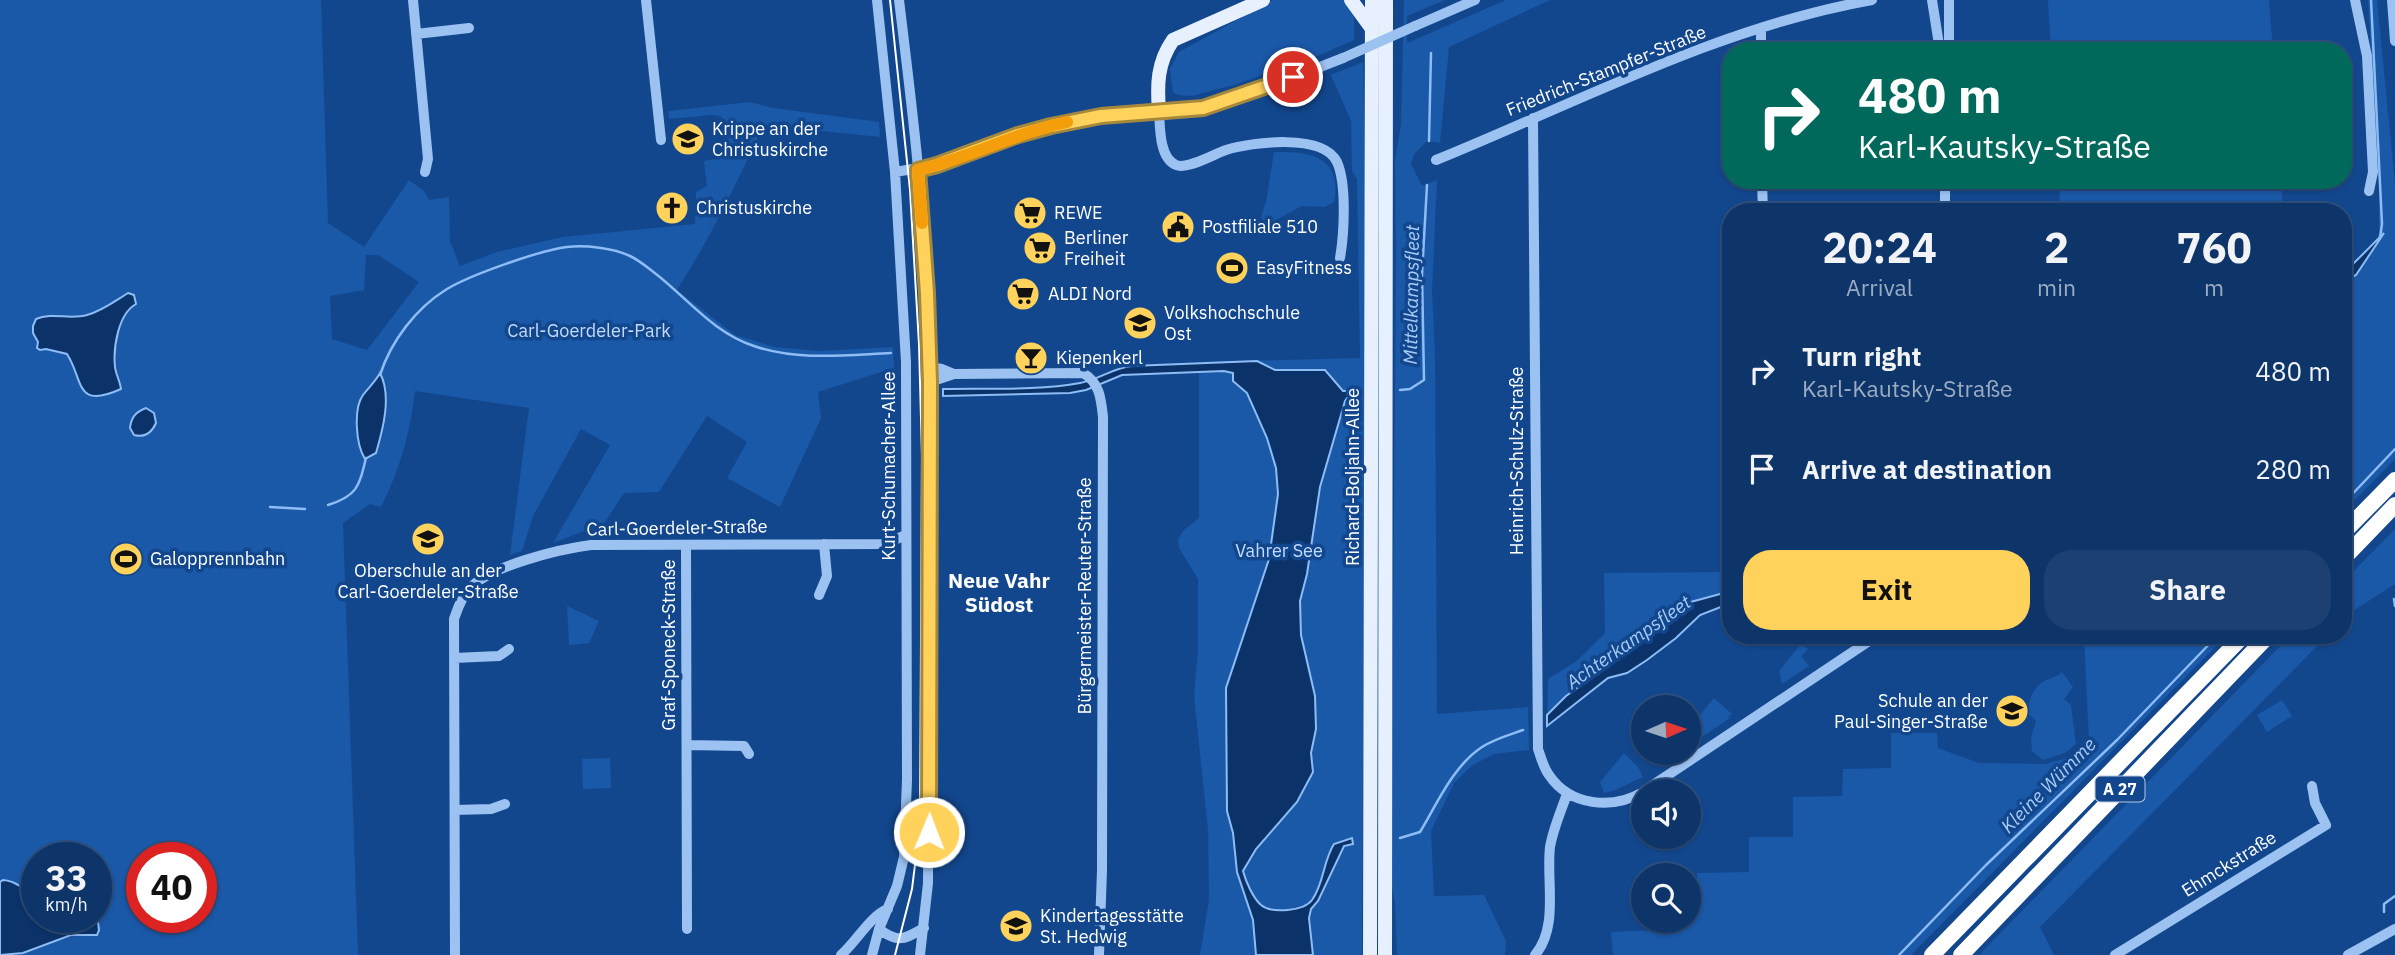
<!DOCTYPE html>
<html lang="en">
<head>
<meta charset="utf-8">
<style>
	:root { --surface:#0e356a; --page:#1c4072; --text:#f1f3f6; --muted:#9babc1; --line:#2e507e; --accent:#ffd25c }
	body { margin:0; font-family:"IBM Plex Sans",sans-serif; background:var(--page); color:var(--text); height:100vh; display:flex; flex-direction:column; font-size:26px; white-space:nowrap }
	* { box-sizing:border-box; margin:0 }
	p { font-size:23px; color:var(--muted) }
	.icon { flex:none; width:38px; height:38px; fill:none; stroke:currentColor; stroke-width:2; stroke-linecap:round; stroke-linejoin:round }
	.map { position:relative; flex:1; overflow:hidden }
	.side { position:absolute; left:1722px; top:203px; width:630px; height:441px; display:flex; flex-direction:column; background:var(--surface); border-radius:28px; box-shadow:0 2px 5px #0004,0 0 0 2px var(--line) }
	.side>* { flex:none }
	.guide { position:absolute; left:1722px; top:42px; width:630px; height:147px; border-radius:28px; box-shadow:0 2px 5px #0004,0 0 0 2px var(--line); background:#00695c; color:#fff; overflow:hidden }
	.needle { width:46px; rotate:87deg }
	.fabs { position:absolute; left:1631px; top:695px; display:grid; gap:14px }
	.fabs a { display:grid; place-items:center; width:70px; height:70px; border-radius:50%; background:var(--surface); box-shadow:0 2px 5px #0004,0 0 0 2px var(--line); font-size:35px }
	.speed { position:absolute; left:21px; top:842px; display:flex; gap:14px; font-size:35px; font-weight:700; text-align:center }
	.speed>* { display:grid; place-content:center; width:91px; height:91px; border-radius:50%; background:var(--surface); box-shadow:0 2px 5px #0004,0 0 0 2px var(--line); line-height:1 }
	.speed small { font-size:18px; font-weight:400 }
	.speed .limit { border:10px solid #d22; background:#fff; color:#111 }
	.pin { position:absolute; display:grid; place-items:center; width:60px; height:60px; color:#fff; margin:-30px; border:4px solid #fff; border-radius:50%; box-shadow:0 2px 7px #0007 }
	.me { position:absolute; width:77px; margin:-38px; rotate:1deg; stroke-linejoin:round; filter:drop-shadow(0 0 5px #0008) }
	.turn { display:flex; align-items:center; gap:24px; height:147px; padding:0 21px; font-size:32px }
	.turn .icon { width:91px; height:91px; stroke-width:2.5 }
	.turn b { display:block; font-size:49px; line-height:60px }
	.eta { display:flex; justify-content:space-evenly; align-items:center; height:119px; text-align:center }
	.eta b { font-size:42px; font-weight:700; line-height:49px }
	.cta { display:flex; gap:14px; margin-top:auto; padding:14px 21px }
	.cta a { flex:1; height:80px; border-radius:28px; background:var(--accent); color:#111; font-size:28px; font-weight:700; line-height:80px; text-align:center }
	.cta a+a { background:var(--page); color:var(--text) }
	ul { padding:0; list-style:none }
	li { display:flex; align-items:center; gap:21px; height:98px; padding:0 21px }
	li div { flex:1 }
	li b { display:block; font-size:26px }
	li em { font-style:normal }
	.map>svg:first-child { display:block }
	.green { fill:#1a58a8; fill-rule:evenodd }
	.water { fill:#0b336a; stroke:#8ebcf5; stroke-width:2 }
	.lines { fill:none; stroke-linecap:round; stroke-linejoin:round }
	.stream { stroke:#8ebcf5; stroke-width:2.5 }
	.minor { stroke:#9cc2f1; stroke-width:10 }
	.major { stroke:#e6f0ff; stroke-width:14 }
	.highway { stroke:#fff; stroke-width:16 }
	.tram { stroke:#fff; stroke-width:2 }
	.minor-bridge { stroke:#9cc2f1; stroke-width:10 }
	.route-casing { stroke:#a6883c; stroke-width:18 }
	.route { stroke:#ffd25c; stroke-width:12 }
	.slow { stroke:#f59e0b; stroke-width:12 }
	.labels { text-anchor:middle; stroke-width:7; stroke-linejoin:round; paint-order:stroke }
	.shield { fill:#12478e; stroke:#b8c8dd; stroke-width:2 }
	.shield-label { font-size:16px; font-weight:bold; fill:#fff }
	.street-label { font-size:18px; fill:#fff; stroke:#12478e }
	.poi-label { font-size:18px; fill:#fff; stroke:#12478e; text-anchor:start }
	.park-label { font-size:18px; fill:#c3dcfc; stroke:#12478e }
	.water-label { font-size:19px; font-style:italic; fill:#a8ccf8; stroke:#12478e }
	.quarter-label { font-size:21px; font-weight:bold; fill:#fff; stroke:#12478e }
</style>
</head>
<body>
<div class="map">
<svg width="2395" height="955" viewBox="0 0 2395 955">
	<rect width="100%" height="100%" fill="#12478e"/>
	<path class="green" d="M0,0H321L328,223L364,247L409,180L424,191L429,200L449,197L450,241L460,266L497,252L563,237L695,224L696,192L707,186L704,161L726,157L721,116L712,115L669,119L668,111L750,102L773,108L879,122L880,137L764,125C737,182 711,237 677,290L735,335L774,347L819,351L893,347L894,368L818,392L821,418L780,507L727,478L747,442L707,416L659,492L624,493L601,528L584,531L553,543L610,445L581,429L533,516L522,551L510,555L529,408L415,391C410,433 400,470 381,507L370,504L343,523L358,955H0ZM366,255H378L419,282L367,350L332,339L330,296L364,290ZM37,858H96V917H37ZM142,858H201V917H142Z
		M1273,0H1344L1354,13V40L1320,55L1234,85L1191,96L1178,95L1173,92L1170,69L1179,52Z
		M1404,0H1445L1407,16V43L1506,0H1550L1449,47L1440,143L1427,141L1414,154L1411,164L1422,186L1437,180L1432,289L1435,357L1437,714L1528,707L1529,750L1494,754L1471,766L1454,783L1431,831L1434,896L1484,895L1506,941L1505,955H1397L1395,903L1391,881L1396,262L1395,161L1401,124Z
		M2048,0H2269L2273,51H2051Z
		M2368,0H2377L2395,184V459L2343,512V282L2356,275L2383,235L2377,239L2379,232V193Z
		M1363,62L1366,236L1362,955H1200L1209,900L1208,830L1194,696L1198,649V579L1179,548L1178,539L1184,530L1199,518V362L1360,358L1357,179L1352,171L1351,121L1331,75Z
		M1274,152C1309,151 1343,156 1334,202L1325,207L1302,206L1265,226L1261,217L1266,202Z
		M2059,180H2281L2283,212H2060Z
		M2395,529V584L2353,611L2343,620V582Z
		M1731,572V603L1700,615L1676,638L1647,660L1627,673L1608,678L1547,726L1548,679L1577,661L1605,633L1604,573Z
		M567,606L599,621L589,643L569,645Z
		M2084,635H2227L1911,955H1613L1611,932L1654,930L1655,921L1689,920V907H1698L1697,873L1749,872V837H1793V797L1842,796L1843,769L1891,768V733H1937L1938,748L1979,763L2046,764L2071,757L2089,742Z
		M2291,635H2328L2040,927L2054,955H1979Z
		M1801,644L1808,649L1801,656L1809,666L1782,684L1779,671Z
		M2062,672L2073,687L2064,699L2071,705L2076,744L2065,753L2043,760L2032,751L2031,738L2036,721L2027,712C2029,703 2032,690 2040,684C2046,679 2055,678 2062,672Z
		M1714,698L1732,714L1728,717L1730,718L1699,739L1691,726Z
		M2282,700L2292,716L2267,732L2257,715Z
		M1624,753L1638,767L1643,777L1613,791L1604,793L1600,782Z
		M610,758L611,788L583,789L582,759Z"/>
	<path class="water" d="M2384,233L2356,275L2343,282V269L2352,265Z
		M128,293L134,295L136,304C118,314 113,348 115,367C116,375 120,381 121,389C74,410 84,380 67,354L46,349L40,350L37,348L38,342L33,333V326L36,319C52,312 70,320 87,315C102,311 115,301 128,293Z
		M1257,361L1275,370H1325L1343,391H1359L1358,396L1348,397L1345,401L1320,487L1307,574L1300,601L1301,635L1315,696L1316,729L1311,753L1313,772L1297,802L1256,849L1243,871C1246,882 1253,898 1261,905C1272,914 1304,911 1312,900C1324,884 1323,861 1334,844L1352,838L1353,844L1344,846L1318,901L1311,909L1309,918L1313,955H1256L1253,920L1237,872L1233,833L1227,811L1226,688L1269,559L1278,494L1276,468L1267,438L1247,393L1233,381V373L1224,371L1122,375L1086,390L1070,393L943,396V389C986,388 1038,391 1080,383C1098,380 1113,368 1131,366Z
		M380,373C392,396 383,429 376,453L365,459C356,445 353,409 363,395C369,387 375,382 380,373Z
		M146,408L154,413L156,423C152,432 145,438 134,435L130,428C131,417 136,412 146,408Z
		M1731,591V603L1700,615L1676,638L1647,660L1627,673L1608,678L1547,726V715L1566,696L1611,664L1649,627L1666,619L1687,603Z
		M3,880C18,881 27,892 37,902V917C58,917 78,915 98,922L99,930L97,935H71L23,953L0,955V882Z"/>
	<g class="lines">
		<path class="stream" d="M2371,0L2382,224L2380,238
			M1429,141L1431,53
			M380,375C391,341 416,308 447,289C470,275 541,250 567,247C586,245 613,248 630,256C639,260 648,268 656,274C688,299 714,333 754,346C797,361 845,355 891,353
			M1400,390L1410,389L1424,380L1422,274L1427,185
			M2343,504L2395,449
			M328,505C357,496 359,487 366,458
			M270,507L305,509
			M2394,599L2395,606
			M1400,838L1420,832C1437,804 1453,766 1482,747C1494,739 1509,735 1523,730
			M2384,912V904L2395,896
			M1899,955L1986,865L2117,740L2218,635"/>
		<path class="minor" d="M413,0L428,159L425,172
			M646,0L661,140
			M899,0C911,98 923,196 927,295C935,491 929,687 928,883L920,955
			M1932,0L1940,51
			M1949,0V51
			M2355,0L2367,56L2373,172L2369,191
			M2392,0L2395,41
			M1415,26L1475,0
			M1761,29V51
			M416,34L469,28
			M1159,111C1160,126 1159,158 1176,165C1187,170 1214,154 1226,150C1252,142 1323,133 1337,162C1347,184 1344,235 1340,258
			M1533,118L1538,749C1541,757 1543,767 1549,775C1570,806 1612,810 1643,792
			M1436,160C1579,102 1719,27 1872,0
			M895,172L937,165L1018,135L1090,118L1203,108L1269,87L1343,58
			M1762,180L1763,212
			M1945,212V180
			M929,367L942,369L954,374
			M930,382L954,374L1083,373C1100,383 1101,399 1103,417L1102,870L1099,955
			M686,546L687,929
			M819,595L827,576L824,544
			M454,658L499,656L509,649
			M687,745L744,746L749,754
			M1644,791L1878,635
			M455,810L491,809L505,804
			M879,929C899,944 904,939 924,928
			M455,955L454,619C458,608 461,598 469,589C489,566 560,549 591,545L884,544L906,535
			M841,955C856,942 871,915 888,909
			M872,955L879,929L897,886L904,857L907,780L906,362L895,172L877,0
			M1535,955C1559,927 1546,881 1550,847C1553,829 1561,811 1567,794
			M2115,955L2326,825L2315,803L2312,786
			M2348,955L2395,929"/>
		<path class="major" d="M1351,0L1372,29
			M1159,111C1157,85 1157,63 1173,40L1263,0
			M1370,955L1372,0
			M1385,955L1386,0"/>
		<path class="highway" d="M2343,533L2395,480
			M2343,559L2395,505
			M1932,955L2244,635
			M1961,955L2269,635"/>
		<path class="tram" d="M890,0L910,190L919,344L922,456L920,824L912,889L895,955"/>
		<path class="minor-bridge" d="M1343,58L1415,26"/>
	</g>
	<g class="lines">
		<defs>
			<path id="route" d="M929,832L930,382L927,293L918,170L937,165L1018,135L1051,126L1101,116L1203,108L1293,77"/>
		</defs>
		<use href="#route" class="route-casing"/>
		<use href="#route" class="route"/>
		<path class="slow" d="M922,223L918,170C969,158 1015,133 1067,122"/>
	</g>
	<defs>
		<symbol id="school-disc" viewBox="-11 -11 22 22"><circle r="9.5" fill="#ffd25c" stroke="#12478e"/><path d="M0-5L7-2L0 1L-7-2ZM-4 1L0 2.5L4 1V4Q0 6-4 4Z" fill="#111"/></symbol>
		<symbol id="church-disc" viewBox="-11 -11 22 22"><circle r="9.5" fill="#ffd25c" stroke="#12478e"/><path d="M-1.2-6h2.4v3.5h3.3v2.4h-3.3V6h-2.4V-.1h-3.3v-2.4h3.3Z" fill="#111"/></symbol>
		<symbol id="supermarket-disc" viewBox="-11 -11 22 22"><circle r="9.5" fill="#ffd25c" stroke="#12478e"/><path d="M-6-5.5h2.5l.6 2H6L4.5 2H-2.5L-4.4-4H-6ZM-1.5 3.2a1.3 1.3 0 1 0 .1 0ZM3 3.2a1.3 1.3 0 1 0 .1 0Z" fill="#111"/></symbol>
		<symbol id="civic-disc" viewBox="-11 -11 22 22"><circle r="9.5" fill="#ffd25c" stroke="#12478e"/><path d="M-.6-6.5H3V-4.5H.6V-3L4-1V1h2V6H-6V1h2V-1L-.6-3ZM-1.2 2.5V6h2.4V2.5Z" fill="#111"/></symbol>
		<symbol id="stadium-disc" viewBox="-11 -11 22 22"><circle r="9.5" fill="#ffd25c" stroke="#12478e"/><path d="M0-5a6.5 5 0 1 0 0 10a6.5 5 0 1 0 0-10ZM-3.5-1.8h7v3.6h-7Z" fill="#111"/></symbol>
		<symbol id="university-disc" viewBox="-11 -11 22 22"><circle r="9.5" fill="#ffd25c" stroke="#12478e"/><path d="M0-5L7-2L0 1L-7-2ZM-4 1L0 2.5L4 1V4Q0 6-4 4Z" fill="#111"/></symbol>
		<symbol id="bar-disc" viewBox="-11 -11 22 22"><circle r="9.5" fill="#ffd25c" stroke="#12478e"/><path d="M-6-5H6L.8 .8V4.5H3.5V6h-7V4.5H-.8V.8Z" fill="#111"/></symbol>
	</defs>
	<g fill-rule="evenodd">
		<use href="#school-disc" x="669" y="120" width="38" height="38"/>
		<use href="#church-disc" x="653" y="189" width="38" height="38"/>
		<use href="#supermarket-disc" x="1011" y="194" width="38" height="38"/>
		<use href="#civic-disc" x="1159" y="208" width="38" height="38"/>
		<use href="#supermarket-disc" x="1021" y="229" width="38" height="38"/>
		<use href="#stadium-disc" x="1213" y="249" width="38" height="38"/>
		<use href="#supermarket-disc" x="1004" y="275" width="38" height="38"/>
		<use href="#university-disc" x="1121" y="304" width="38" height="38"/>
		<use href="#bar-disc" x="1012" y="339" width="38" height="38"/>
		<use href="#school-disc" x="409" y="520" width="38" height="38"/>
		<use href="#stadium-disc" x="107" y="540" width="38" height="38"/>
		<use href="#school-disc" x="1993" y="692" width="38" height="38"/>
		<use href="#school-disc" x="997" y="907" width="38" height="38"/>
	</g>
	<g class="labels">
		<rect class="shield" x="2095.5" y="776.5" width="49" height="25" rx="5"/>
		<g class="shield-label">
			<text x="2120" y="795">A 27</text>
		</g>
		<g class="street-label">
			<text transform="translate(1606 71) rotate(-22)" y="6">Friedrich-Stampfer-Straße</text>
			<text transform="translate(1517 461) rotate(-90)" y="6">Heinrich-Schulz-Straße</text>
			<text transform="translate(889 466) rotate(-90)" y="6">Kurt-Schumacher-Allee</text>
			<text transform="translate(1353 477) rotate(-90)" y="6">Richard-Boljahn-Allee</text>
			<text transform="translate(677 528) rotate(-1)" y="6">Carl-Goerdeler-Straße</text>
			<text transform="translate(1085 596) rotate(-90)" y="6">Bürgermeister-Reuter-Straße</text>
			<text transform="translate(669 645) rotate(-90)" y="6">Graf-Sponeck-Straße</text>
			<text transform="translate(2229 864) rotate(-32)" y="6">Ehmckstraße</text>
		</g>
		<g class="poi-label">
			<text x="712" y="135">Krippe an der<tspan x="712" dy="21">Christuskirche</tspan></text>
			<text x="696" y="214">Christuskirche</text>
			<text x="1054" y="219">REWE</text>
			<text x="1202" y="233">Postfiliale 510</text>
			<text x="1064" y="244">Berliner<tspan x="1064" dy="21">Freiheit</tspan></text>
			<text x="1256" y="274">EasyFitness</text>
			<text x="1048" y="300">ALDI Nord</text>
			<text x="1164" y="319">Volkshochschule<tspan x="1164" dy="21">Ost</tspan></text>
			<text x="1056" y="364">Kiepenkerl</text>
			<text x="150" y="565">Galopprennbahn</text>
			<text x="428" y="577" text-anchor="middle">Oberschule an der<tspan x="428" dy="21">Carl-Goerdeler-Straße</tspan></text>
			<text x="1988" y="707" text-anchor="end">Schule an der<tspan x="1988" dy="21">Paul-Singer-Straße</tspan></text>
			<text x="1040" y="922">Kindertagesstätte<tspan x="1040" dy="21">St. Hedwig</tspan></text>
		</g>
		<g class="park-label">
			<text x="589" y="337">Carl-Goerdeler-Park</text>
			<text x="1279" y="557">Vahrer See</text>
		</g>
		<g class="water-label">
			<text transform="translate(1411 295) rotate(-89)" y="7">Mittelkampsfleet</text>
			<text transform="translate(1628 642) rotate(-35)" y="7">Achterkampsfleet</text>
			<text transform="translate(2048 785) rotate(-45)" y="7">Kleine Wümme</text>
		</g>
		<g class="quarter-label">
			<text x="999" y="588">Neue Vahr<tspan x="999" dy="24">Südost</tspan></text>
		</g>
	</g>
</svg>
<div class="fabs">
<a><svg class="needle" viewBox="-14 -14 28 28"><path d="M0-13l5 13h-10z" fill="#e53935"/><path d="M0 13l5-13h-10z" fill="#9babc1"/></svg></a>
<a><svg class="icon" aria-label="sound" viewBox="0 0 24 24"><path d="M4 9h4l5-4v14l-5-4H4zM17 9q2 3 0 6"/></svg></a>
<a><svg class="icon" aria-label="search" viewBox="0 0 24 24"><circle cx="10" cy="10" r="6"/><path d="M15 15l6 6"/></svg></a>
</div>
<div class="speed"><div>33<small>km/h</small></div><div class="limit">40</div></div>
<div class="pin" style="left:1293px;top:77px;background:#d93025"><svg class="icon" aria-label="arrive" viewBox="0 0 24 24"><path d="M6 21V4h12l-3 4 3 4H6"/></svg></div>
<svg class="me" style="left:929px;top:832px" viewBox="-20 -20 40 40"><circle r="17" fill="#ffd25c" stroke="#fff" stroke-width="3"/><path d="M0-11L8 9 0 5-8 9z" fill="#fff"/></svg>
<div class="guide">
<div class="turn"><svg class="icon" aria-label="right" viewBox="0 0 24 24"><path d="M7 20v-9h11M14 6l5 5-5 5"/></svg><div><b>480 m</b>Karl-Kautsky-Straße</div></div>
</div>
<section class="side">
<div class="eta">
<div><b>20:24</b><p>Arrival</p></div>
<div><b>2</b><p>min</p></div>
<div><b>760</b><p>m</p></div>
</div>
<ul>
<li><svg class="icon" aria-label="right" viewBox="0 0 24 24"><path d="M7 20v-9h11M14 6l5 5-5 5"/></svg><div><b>Turn right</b><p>Karl-Kautsky-Straße</p></div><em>480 m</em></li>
<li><svg class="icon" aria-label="arrive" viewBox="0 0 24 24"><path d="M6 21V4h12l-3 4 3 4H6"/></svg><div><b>Arrive at destination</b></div><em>280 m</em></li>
</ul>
<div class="cta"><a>Exit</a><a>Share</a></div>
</section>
</div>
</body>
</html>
